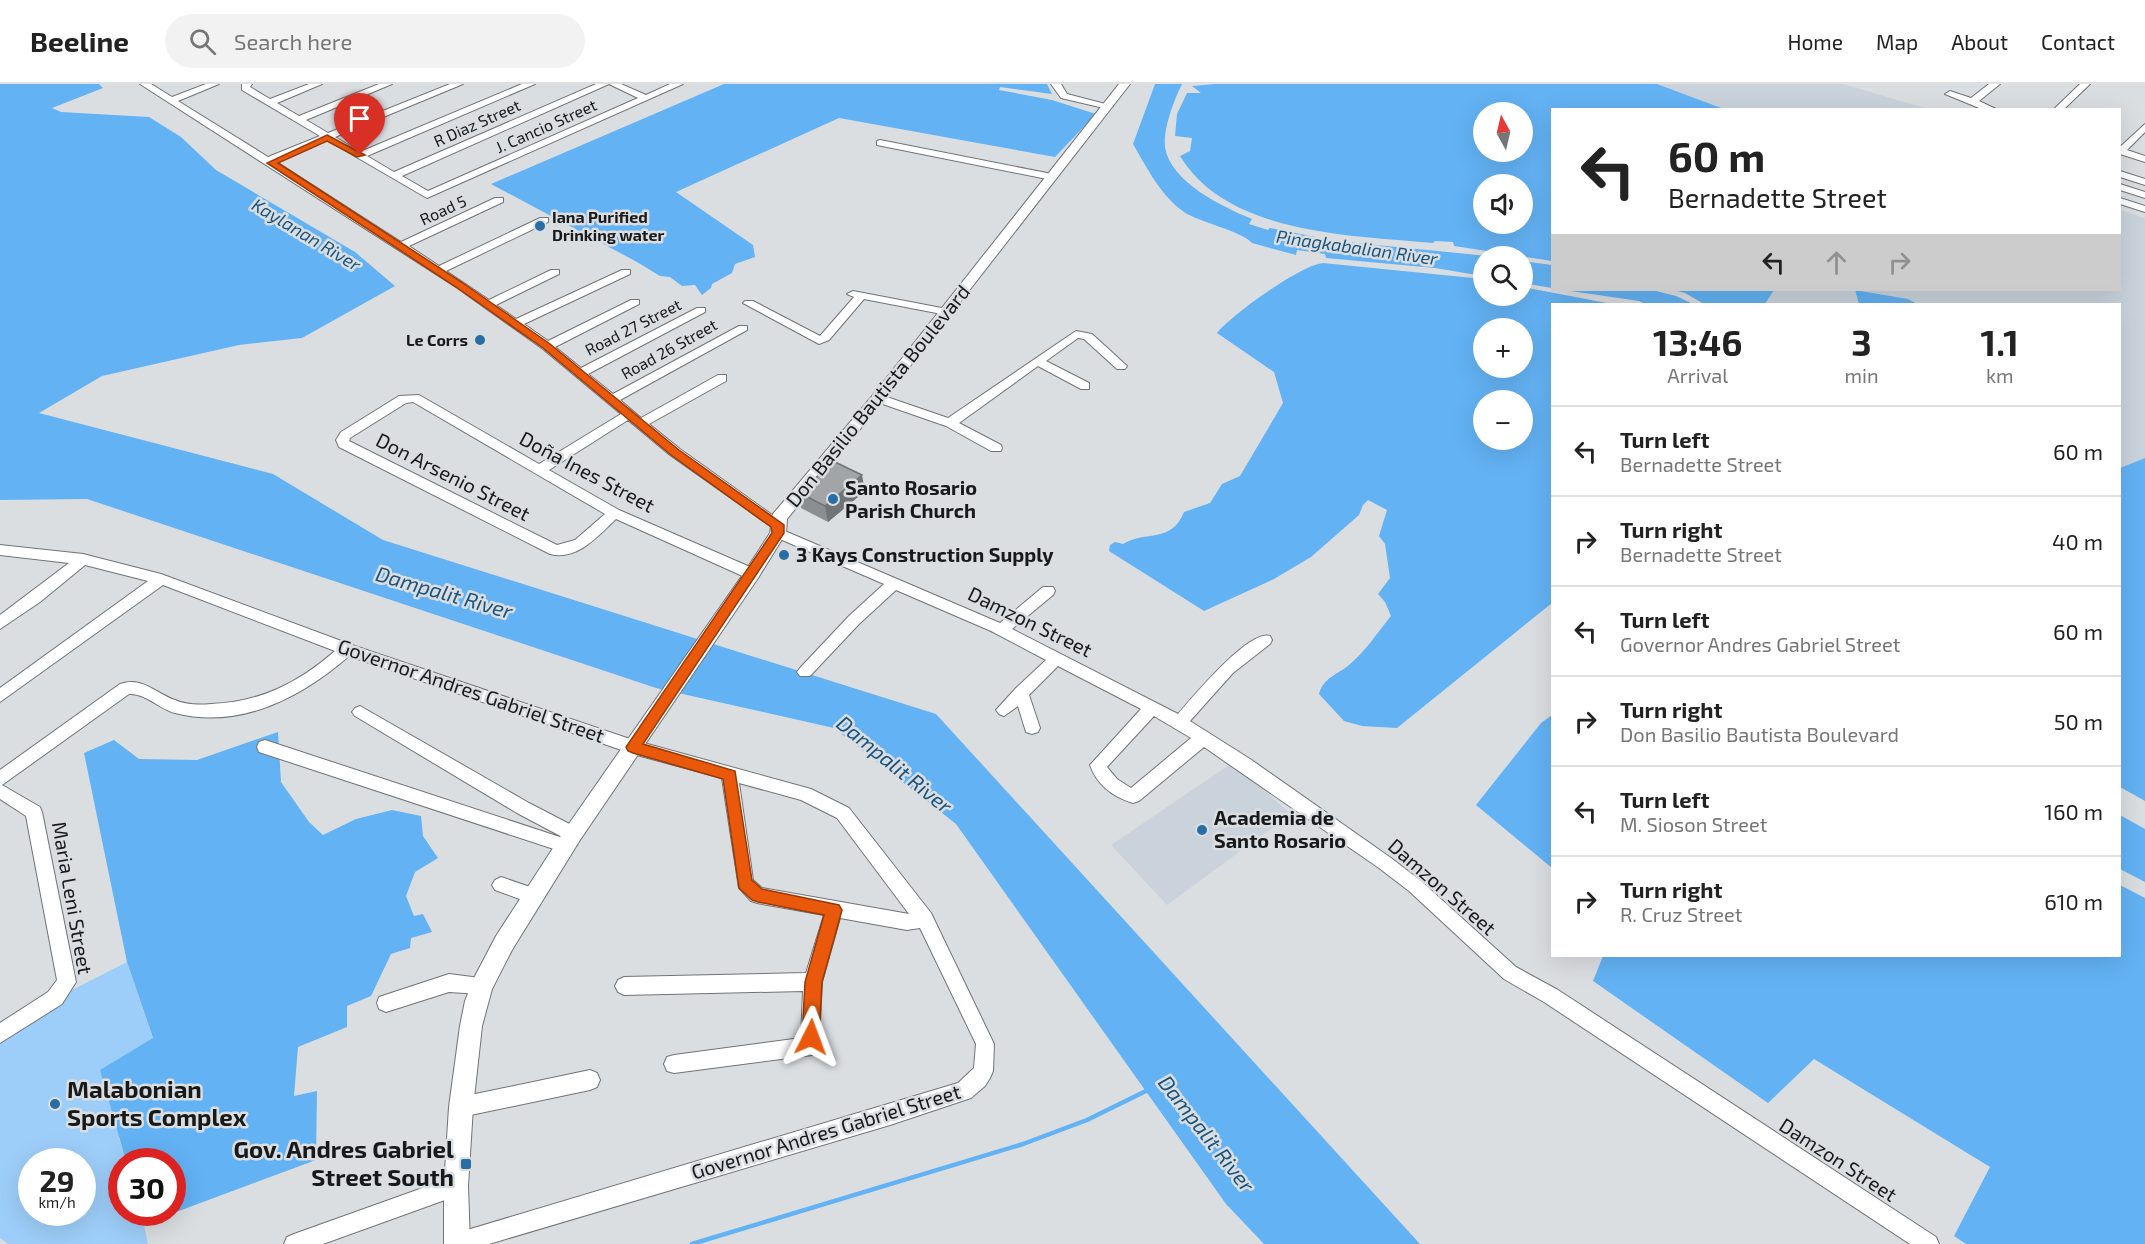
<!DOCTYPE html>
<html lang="en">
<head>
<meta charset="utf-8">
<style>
	:root { --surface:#fff; --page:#f2f2f2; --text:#222; --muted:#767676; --line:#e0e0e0 }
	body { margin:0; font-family:"Exo 2",sans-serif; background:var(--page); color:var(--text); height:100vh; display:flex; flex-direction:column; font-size:22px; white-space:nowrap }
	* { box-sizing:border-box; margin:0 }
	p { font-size:20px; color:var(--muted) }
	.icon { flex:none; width:33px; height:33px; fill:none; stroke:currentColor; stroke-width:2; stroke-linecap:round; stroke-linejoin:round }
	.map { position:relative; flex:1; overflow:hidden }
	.sheet { position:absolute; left:1551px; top:219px; width:570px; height:654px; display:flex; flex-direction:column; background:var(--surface); border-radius:0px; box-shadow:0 6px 24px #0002 }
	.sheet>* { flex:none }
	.guide { position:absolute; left:1551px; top:24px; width:570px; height:183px; border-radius:0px; box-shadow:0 6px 24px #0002; background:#fff; color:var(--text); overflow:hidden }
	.needle { width:39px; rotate:352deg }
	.buttons { position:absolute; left:1473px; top:18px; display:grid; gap:12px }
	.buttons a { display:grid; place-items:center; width:60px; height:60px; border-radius:50%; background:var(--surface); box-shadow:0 6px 24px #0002; font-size:30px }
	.speed { position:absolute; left:18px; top:1064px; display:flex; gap:12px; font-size:30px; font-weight:700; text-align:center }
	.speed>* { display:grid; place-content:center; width:78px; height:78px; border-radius:50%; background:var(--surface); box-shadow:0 6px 24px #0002; line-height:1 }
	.speed small { font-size:15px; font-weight:400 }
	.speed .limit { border:9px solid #d22; background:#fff; color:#111 }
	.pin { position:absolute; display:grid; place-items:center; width:51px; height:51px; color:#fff; margin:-62px -26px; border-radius:50% 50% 50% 0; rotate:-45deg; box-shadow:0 0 6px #0007 }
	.pin .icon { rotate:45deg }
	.me { position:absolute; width:66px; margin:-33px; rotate:3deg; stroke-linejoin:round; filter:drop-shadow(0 0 4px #0008) }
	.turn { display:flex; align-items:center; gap:21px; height:126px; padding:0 18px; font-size:27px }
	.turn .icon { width:78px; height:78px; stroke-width:2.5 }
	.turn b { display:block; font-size:42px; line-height:51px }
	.lanes { display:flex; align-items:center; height:57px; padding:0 18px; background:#0003; justify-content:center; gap:30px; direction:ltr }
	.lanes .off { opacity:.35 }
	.eta { display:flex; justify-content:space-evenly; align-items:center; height:102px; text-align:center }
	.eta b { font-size:36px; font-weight:700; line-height:42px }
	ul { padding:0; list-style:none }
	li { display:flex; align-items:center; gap:18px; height:90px; padding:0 18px; border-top:2px solid var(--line) }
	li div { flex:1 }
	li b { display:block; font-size:22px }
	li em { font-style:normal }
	header { display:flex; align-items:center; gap:36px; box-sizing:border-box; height:84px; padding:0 30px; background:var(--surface); border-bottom:2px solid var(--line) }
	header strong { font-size:28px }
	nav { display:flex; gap:33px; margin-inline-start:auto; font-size:21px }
	.search { width:420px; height:54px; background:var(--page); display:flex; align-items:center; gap:15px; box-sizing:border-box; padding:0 21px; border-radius:33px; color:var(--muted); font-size:22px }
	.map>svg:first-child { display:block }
	.built { fill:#cad3dc }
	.green { fill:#9dcef9; fill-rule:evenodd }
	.water { fill:#63b2f4; fill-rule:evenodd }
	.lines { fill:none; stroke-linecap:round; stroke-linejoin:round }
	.stream { stroke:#63b2f4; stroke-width:4.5 }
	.minor-casing { stroke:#717376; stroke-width:2 }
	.major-casing { stroke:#717376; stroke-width:2 }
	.minor { fill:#fff; fill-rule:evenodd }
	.major { fill:#fff; fill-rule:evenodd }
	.wall { fill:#8b8e90 }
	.shaded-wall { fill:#717476 }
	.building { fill:#a2a5a8; stroke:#717476; stroke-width:1.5 }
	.route { fill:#ea580c; stroke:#983908; stroke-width:1.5 }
	.poi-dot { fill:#296ea3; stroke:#dbdee1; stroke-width:2 }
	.labels { text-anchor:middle; stroke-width:5; stroke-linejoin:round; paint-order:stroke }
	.far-street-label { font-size:16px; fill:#18191a; stroke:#dbdee1 }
	.far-poi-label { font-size:16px; font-weight:bold; fill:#18191a; stroke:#dbdee1; text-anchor:start }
	.far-water-label { font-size:18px; font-style:italic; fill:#19537e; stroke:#dbdee1 }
	.street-label { font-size:20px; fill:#18191a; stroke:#dbdee1 }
	.poi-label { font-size:20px; font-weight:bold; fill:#18191a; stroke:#dbdee1; text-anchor:start }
	.water-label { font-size:21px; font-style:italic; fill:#19537e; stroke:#dbdee1 }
	.near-poi-label { font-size:24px; font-weight:bold; fill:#18191a; stroke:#dbdee1; text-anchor:start }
</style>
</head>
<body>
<header>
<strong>Beeline</strong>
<div class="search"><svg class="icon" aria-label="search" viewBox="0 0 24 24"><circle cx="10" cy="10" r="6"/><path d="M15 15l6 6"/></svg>Search here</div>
<nav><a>Home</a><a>Map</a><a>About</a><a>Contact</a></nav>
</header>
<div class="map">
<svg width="2145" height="1160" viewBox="0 0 2145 1160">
	<rect width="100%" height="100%" fill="#dbdee1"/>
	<path class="built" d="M1657,0H1843L1928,25H1724Z
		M2120,126L2145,134V374L2120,384V220H1917L1908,215L1857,206H2120Z
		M1774,206H1855L1859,220H1765Z
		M1232,679L1291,730L1167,821L1111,761Z"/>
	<path class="green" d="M127,878L153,955L119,1054L126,1077H122V1128H141L148,1160H8L0,1154V955L70,907ZM32,1077H82V1128H32Z"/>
	<path class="water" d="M0,0H99L103,4L52,24L61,28L149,33L181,53L216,86L355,168L395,202L302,254L239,261L102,292L39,329L273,390L383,456L936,630L1420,1160H1264L1226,1120L956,740L834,644L656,604L87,415L0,416Z
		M724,0H1047L1052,10L1000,3L999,6L1052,16L1096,30L1055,73L839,34L676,108L753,161L755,173L735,180L732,189L712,200L711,204L702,211L695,201L682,202L670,193L660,192L637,178L491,100Z
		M1155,0H1182C1174,16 1163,45 1165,63C1170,98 1223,123 1252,135L1249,140L1268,146L1270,144L1336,157L1488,172H1484L1483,192L1435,184L1326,174L1325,170L1297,166L1296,171L1252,159C1244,148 1199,138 1184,128C1161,112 1147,84 1133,60Z
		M1215,0H1657L1724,25L1552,26V177L1454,162L1453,158L1435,157L1433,159C1351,151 1228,151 1180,72L1190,67L1192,54L1175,52L1177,30L1187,9H1201L1192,2ZM1484,28H1522V68H1484ZM1522,100V140H1484V100Z
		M1523,177L1552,181V204L1523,199Z
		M1323,179L1473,194L1483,203L1484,212H1522L1523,203L1612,220H1552V519L1397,644L1362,642L1344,637L1319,610C1324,593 1337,591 1349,581C1365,568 1378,548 1391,532L1385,518L1378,510L1390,494L1385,460L1379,452L1387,426L1368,416L1363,421L1359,431L1311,473L1274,495L1204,527L1109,467L1110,461L1115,458L1123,460C1146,446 1171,460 1184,428L1210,419L1222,400L1240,392L1283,319L1274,288L1217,249C1233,230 1299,182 1323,179ZM1484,244H1522V284H1484ZM1484,316H1522V356H1484Z
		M1564,206H1652L1676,212L1693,220H1645L1639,217Z
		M1673,206H1774L1765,220H1704L1685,209Z
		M1855,206L1908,215L1917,220H1859Z
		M2145,374V717L2120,703V384Z
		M1552,631V784L1476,721L1541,639Z
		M278,648L281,698L309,738L323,751L356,735L392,726L421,732L423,752L438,774L415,788L406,812L414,832L423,830L432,848L411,854L410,864L391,870L371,912L347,922V943L298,963L294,1012L317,1007L316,1076L144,1140L141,1128H172V1077H126L100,986L153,954L127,878L84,669L114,656L139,675L197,676Z
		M2120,731L2145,745V798L2120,785Z
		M2120,801L2145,814V1160H1966L1954,1152L1990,1083L1814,975L1768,1019L1593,897L1603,872H2120Z"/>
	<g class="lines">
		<path class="stream" d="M692,1160L1023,1060L1087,1036L1148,1006"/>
		<defs>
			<path id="minor" d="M140,0H151L172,13L206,0H219L178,17L268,73L320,52L242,6V0H252L250,3L270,15L309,0H322L277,19L299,32L379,0H392L306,36L328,49L450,0H463L335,53L360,68L522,0H535L367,72L394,88L596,0H609L402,92L428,107L638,14L609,0H621L646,11L670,0H683L427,114L327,56L275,77L401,158L495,114H503V118L409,162L439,182L540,134H548V138L446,187L489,216L551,186H559V190L496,221L516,235L622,186H630V190L524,240L548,257L631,216H639V220L555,263L581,284L697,224H705V228L588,290L613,310L739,242H747V246L620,316L641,334L718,291H726V297L649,340L680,365L782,438L784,441L780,445L1000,539L1043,503H1053L1055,507L1053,511L1012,545L1178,630C1192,614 1249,545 1270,552L1272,556L1270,560L1233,589L1190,637L1250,675L1391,774L1421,797L1516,883L1558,906L1936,1153L1939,1160H1910L1544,918L1504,895L1409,807L1379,784L1204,663L1139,717L1133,719C1113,713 1097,701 1090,681L1141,625L1058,582L1029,611L1040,644L1038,648L1032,650L1026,648L1018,622L1004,632L999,630L996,626L1016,604L1046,576L991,547L896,506L859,540L810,592H800L797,588L800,584L849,532L884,500L773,452L771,449L775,445L670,371L628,336L549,386L619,426L757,486L759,490L757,494H747L616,435C598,452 577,477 550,470L339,363L336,356L341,348L399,312L419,311L539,380L621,330L543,265L456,203ZM413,318L605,430L575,456L557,461L349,357L350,354L406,319ZM1154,632L1191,654L1131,704L1117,695L1107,683Z
				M1051,0H1061L1067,10L1113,22L1108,25L1061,14Z
				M1989,0H2000L1979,17L1998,26H1984L1945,10L1950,7L1971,14Z
				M2080,0H2090L2063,26H2053Z
				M2145,40V48L2127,66L2145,72V78L2120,70V63Z
				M880,56L1052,90L1057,93L1052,96L877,61V57Z
				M2120,87L2145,95V101L2120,93Z
				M2120,100L2145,108V114L2120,106Z
				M2120,114L2145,122V128L2120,120Z
				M853,207L947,225L953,228L947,231L864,215L829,256L819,260L743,219L745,217H753L820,252L854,213L847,210Z
				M1076,247L1092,250L1127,282L1125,285H1117L1084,255L1078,254L1046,277L1089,299V305H1081L1038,282L959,339L1001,361L1002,364L1001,367H991L946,342L874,317L872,314L878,310L948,334Z
				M0,461L83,470L161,490L352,561L633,656L811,705L849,724L931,829L994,960L993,987L990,994L985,1002L971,1014L890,1041L489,1160H447L450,1152L457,1149L958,999L974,984L976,960L920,844L907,846L840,834L822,898L819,959L812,971L674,989L667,987L664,980L667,973L674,971L801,954L803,907L624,911L618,908L615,902L618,896L624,893L806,889L824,831L757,819L751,817L739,804L722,694L633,670L349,572C302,613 240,646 175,629C159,625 146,609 129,610L2,701L40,723L42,728L76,898L62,920L0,959V939L48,908L57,896L26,732L0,715V686L120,600C142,592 155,609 175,616C186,621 200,621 211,620C261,618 298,599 335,567L163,501L0,618V604L148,497L85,481L40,518L0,545V531L69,479L0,471ZM739,699L801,716L837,734L909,830L762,804L753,796Z
				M360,622L529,719L579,745L581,750L579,755L572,757L574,762L572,767L566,769L259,668L257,663L259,658L265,656L566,755L517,729L355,632L352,628L355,624Z
				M501,793L539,806L542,812L539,818L533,820L495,806L492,801L495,796Z
				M449,890L488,895L491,901L488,907L482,910L449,908L386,928L379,925L377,919L379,913Z
				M590,986L597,989L600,996L597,1003L590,1006L461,1033L454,1030L451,1023L454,1016L461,1013Z
				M456,1092L463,1095L466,1102L463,1109L456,1112L323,1160H284L287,1153L294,1150Z"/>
			<path id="major" d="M1119,0H1130L883,317L787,435L786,449L758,494L580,756L512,866L492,905L482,942L473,1023L468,1102L470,1160H444V1102L449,1023L460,942L465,917L474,894L496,852L566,744L746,486L770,449L773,430L873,311Z"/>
		</defs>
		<use href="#minor" class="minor-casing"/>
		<use href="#major" class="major-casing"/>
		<use href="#minor" class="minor"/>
		<use href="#major" class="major"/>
	</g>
	<path class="wall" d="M865,407L828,438L801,424L798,408Z"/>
	<path class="shaded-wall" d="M862,391L865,407L828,438L825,422Z"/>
	<path class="building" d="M835,378L862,391L825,422L798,408Z"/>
	<path class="route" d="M327,51L365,71L357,73L327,57L278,79L463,199L550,260L679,366L784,441V449L643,660L735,687L752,796L762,805L839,821L842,826L822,898L819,953L817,959L811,962L805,959L802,953L805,898L824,831L758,818L752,816L739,804L723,695L633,669L628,667L626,663L772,449L771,443L671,371L543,264L456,203L267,79Z"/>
	<g class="poi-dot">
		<circle cx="540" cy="142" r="6"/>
		<circle cx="480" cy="256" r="6"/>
		<circle cx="833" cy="415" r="6"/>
		<circle cx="784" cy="471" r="6"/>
		<circle cx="1202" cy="746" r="6"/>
		<circle cx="55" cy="1020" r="6"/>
		<rect x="460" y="1074" width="12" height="12" rx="3"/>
	</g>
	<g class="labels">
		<g class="far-street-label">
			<text transform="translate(477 39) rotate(-24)" y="6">R Diaz Street</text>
			<text transform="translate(546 42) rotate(-24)" y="6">J. Cancio Street</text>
			<text transform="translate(443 126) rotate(-25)" y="6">Road 5</text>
			<text transform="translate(633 243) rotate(-27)" y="6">Road 27 Street</text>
			<text transform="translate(669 265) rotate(-29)" y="6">Road 26 Street</text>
		</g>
		<g class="far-poi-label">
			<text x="552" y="139">Iana Purified<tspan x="552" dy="18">Drinking water</tspan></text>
			<text x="468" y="262" text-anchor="end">Le Corrs</text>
		</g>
		<g class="far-water-label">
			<text transform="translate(306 151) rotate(31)" y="6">Kaylanan River</text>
			<text transform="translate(1357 164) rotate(8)" y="6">Pinagkabalian River</text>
		</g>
		<g class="street-label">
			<text transform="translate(878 312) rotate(-51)" y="7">Don Basilio Bautista Boulevard</text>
			<text transform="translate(587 388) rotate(28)" y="7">Doña Ines Street</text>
			<text transform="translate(453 393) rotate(27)" y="7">Don Arsenio Street</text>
			<text transform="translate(1030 538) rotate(26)" y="7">Damzon Street</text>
			<text transform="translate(471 607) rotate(19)" y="7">Governor Andres Gabriel Street</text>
			<text transform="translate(1442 803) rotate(41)" y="7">Damzon Street</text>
			<text transform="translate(72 814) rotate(80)" y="7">Maria Leni Street</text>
			<text transform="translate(826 1048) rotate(-17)" y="7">Governor Andres Gabriel Street</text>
			<text transform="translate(1838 1076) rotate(33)" y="7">Damzon Street</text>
		</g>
		<g class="poi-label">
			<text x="845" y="411">Santo Rosario<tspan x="845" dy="23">Parish Church</tspan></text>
			<text x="796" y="478">3 Kays Construction Supply</text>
			<text x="1214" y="741">Academia de<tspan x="1214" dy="23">Santo Rosario</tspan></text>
		</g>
		<g class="water-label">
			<text transform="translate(444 509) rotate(16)" y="7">Dampalit River</text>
			<text transform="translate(894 681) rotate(39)" y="7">Dampalit River</text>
			<text transform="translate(1206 1050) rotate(52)" y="7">Dampalit River</text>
		</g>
		<g class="near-poi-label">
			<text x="67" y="1014">Malabonian<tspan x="67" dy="28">Sports Complex</tspan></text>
			<text x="454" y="1074" text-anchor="end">Gov. Andres Gabriel<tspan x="454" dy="28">Street South</tspan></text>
		</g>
	</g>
</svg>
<div class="buttons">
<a><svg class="needle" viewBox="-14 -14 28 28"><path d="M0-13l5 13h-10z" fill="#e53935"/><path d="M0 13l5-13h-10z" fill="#767676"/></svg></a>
<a><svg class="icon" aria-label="sound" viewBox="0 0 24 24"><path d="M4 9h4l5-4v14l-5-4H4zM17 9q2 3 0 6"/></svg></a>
<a><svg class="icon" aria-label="search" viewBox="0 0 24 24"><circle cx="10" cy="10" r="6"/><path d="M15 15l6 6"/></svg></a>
<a>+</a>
<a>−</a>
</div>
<div class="speed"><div>29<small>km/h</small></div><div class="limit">30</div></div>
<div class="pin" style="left:360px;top:71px;background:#d93025"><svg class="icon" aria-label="arrive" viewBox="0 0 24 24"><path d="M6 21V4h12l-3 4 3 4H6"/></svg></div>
<svg class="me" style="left:811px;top:953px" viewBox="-20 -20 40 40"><path d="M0-17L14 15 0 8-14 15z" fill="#ea580c" stroke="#fff" stroke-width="4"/></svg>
<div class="guide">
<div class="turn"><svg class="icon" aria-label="left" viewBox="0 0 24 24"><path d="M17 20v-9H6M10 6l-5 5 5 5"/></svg><div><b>60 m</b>Bernadette Street</div></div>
<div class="lanes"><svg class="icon" aria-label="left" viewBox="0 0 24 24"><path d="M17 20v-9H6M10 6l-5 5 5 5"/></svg><svg class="icon off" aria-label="ahead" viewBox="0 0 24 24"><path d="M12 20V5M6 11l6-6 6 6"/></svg><svg class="icon off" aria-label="right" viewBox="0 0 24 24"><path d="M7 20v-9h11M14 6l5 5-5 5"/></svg></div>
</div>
<section class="sheet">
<div class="eta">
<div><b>13:46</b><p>Arrival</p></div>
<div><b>3</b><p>min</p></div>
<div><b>1.1</b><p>km</p></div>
</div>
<ul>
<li><svg class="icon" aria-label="left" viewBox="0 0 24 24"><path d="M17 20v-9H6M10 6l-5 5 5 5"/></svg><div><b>Turn left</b><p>Bernadette Street</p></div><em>60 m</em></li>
<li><svg class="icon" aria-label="right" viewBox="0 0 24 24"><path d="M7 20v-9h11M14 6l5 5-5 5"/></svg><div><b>Turn right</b><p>Bernadette Street</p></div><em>40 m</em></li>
<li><svg class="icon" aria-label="left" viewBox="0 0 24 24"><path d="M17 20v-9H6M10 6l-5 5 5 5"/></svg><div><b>Turn left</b><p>Governor Andres Gabriel Street</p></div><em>60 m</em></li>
<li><svg class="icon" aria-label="right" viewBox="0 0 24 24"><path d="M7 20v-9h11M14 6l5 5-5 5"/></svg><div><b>Turn right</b><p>Don Basilio Bautista Boulevard</p></div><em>50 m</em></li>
<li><svg class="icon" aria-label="left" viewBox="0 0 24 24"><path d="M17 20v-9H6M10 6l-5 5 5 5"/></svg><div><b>Turn left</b><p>M. Sioson Street</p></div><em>160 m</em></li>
<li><svg class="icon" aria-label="right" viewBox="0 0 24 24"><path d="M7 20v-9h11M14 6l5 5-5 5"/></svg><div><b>Turn right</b><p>R. Cruz Street</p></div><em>610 m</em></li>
</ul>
</section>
</div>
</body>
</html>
